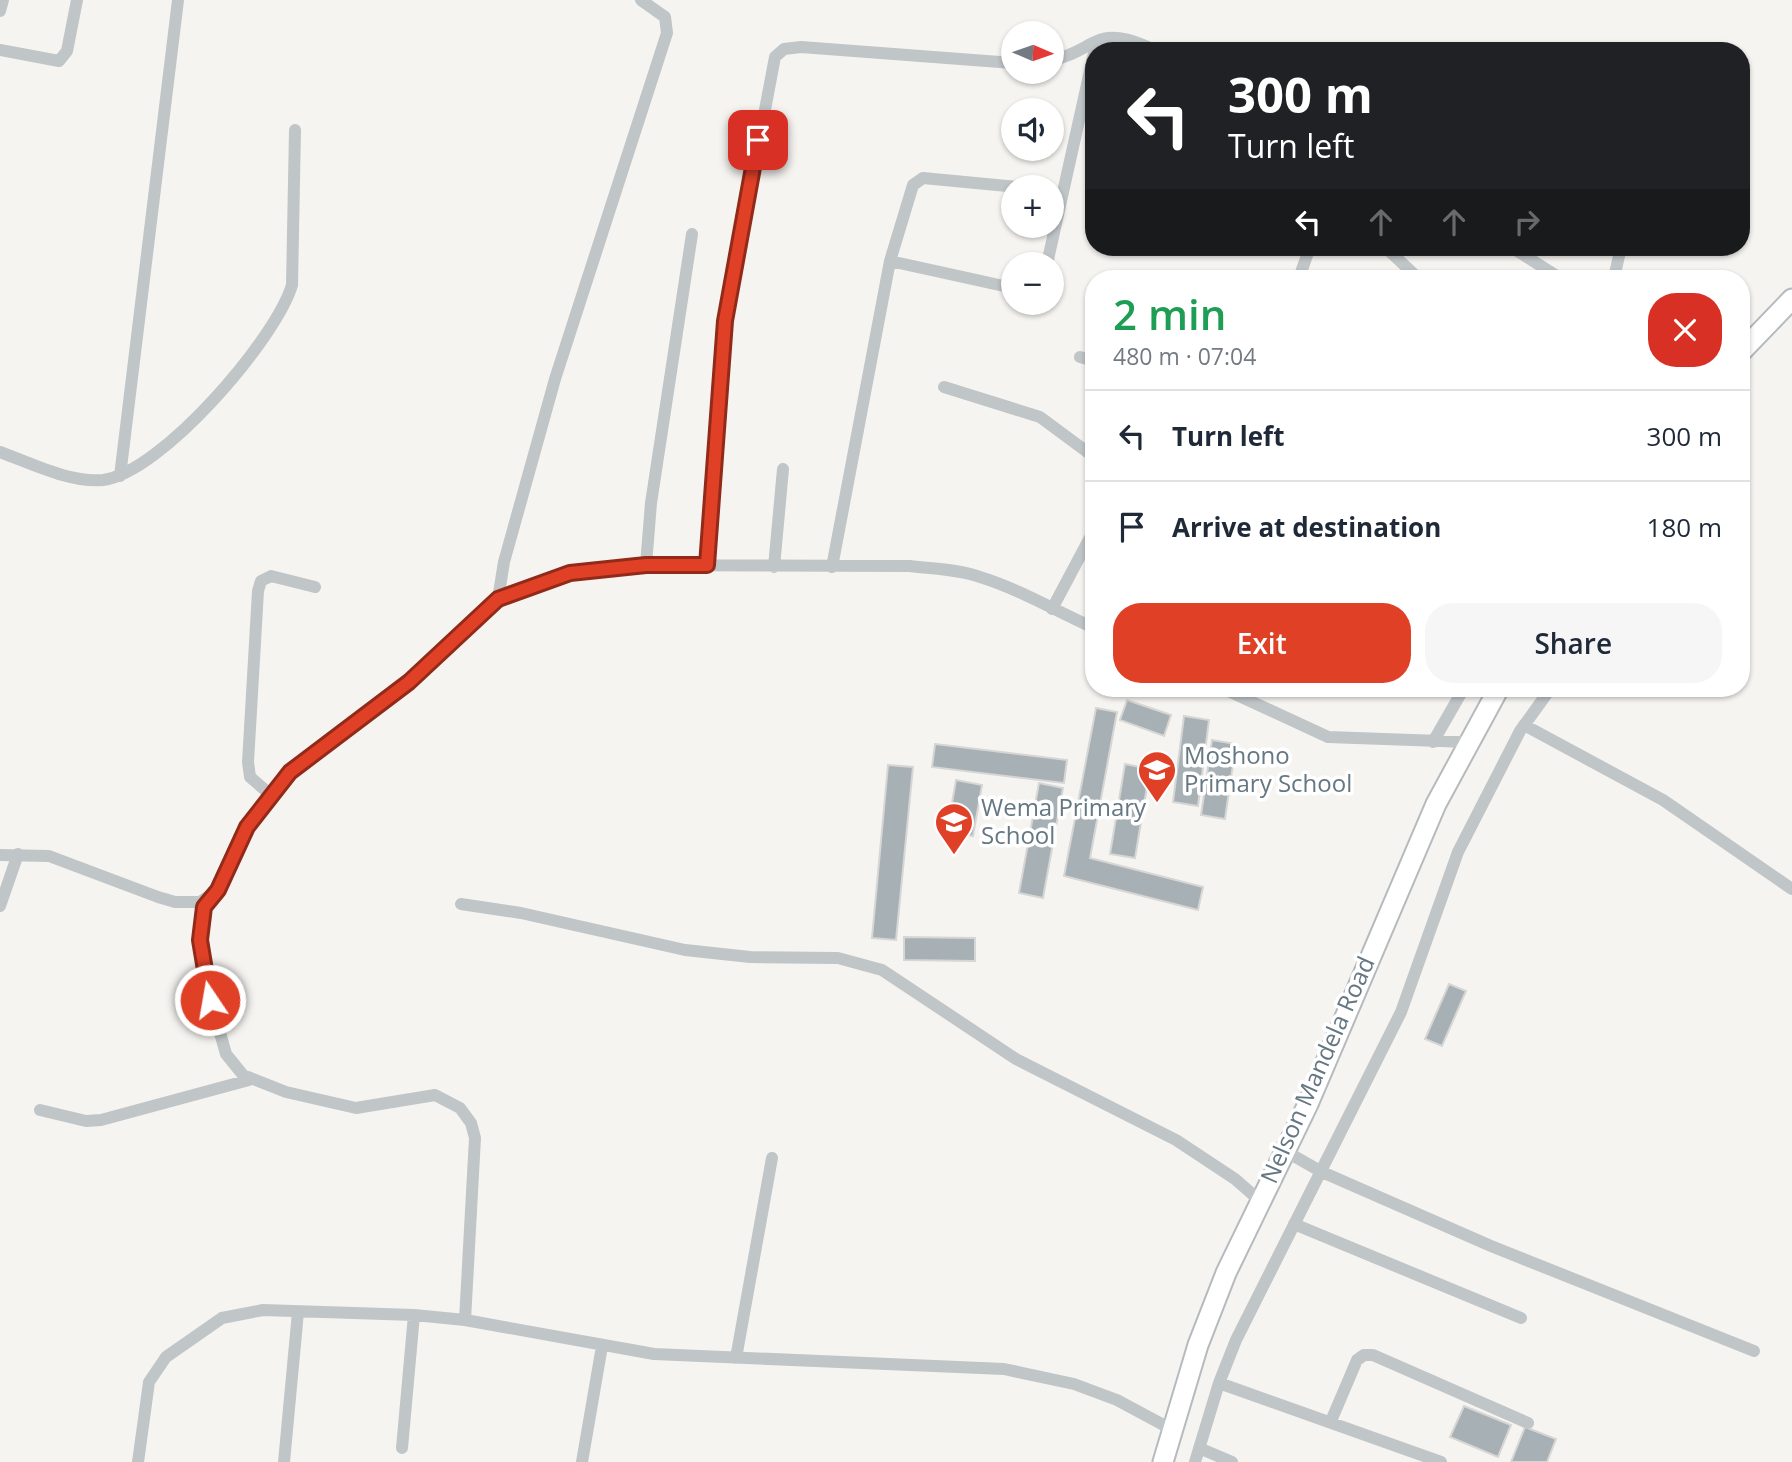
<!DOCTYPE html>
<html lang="en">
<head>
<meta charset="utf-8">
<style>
	:root { --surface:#fff; --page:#f6f6f7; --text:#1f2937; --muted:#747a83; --line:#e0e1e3; --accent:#e04026 }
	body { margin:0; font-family:"Open Sans",sans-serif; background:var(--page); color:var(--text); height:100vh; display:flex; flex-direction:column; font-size:26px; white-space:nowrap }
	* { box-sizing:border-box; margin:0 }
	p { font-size:23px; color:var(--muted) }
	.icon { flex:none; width:38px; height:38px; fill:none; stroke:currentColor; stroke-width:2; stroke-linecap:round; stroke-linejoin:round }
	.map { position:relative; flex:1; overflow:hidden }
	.side { position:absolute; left:1085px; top:270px; width:665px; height:427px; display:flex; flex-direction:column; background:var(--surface); border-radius:28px; box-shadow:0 2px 5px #0004 }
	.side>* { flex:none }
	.banner { position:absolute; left:1085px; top:42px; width:665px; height:214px; border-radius:28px; box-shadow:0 2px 5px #0004; background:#202124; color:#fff; overflow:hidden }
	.needle { width:46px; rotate:92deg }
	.tools { position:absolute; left:1001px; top:21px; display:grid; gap:14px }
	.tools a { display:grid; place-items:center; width:63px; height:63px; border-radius:50%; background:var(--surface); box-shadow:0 2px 5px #0004; font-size:35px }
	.pin { position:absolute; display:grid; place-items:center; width:60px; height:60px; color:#fff; margin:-30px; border-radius:14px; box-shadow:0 4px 10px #0006 }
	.me { position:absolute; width:77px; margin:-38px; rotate:348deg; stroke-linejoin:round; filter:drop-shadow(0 0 5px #0008) }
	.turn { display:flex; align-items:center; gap:24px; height:147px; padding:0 28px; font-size:32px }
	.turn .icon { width:91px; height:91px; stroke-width:2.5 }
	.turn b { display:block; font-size:49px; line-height:60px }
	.lanes { display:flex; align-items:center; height:66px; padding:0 28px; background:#0003; justify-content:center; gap:35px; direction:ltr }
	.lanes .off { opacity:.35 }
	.round { display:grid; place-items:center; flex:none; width:74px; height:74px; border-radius:28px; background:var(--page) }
	.head { display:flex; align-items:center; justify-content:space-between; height:119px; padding:0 28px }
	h1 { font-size:42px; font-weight:600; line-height:52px; color:#1e9e55 }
	.action { display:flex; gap:14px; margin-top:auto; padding:14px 28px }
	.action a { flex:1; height:80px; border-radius:28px; background:var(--accent); color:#fff; font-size:28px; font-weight:600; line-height:80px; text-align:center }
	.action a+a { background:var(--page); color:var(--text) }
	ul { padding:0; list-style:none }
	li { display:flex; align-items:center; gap:21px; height:91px; padding:0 28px; border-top:2px solid var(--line) }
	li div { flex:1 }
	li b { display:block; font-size:26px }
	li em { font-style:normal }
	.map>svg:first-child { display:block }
	.building { fill:#a7b0b4; stroke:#d6d6d4; stroke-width:2 }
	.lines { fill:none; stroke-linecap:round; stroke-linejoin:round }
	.secondary-casing { stroke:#b4babe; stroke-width:23 }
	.minor { stroke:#c0c5c7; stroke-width:12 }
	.secondary { stroke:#fff; stroke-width:19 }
	.route-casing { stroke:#922a19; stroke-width:18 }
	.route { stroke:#e04026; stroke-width:12 }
	.labels { text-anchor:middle; stroke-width:7; stroke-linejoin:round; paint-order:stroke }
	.poi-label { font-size:24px; fill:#647782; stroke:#fff; text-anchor:start }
	.street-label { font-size:24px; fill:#647782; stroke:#fff }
</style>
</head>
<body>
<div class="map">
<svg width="1792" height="1462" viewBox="0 0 1792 1462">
	<rect width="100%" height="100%" fill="#f5f4f1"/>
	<path class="building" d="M1127,700L1171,715L1164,736L1120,720Z
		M1096,708L1117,712L1090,858L1203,887L1198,910L1064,876Z
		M1184,716L1209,720L1198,806L1173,802Z
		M1212,740L1236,744L1225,819L1201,815Z
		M935,744L1067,760L1064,783L932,767Z
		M1125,764L1150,769L1135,858L1110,854Z
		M888,765L913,767L896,940L872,938Z
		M956,780L982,785L973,836L947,832Z
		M1039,783L1063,788L1043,898L1019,893Z
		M904,937L975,938V961L904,960Z
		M1449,984L1466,991L1442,1046L1425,1039Z
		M1464,1406L1511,1425L1498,1457L1450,1437Z
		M1525,1427L1556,1439L1547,1462H1511Z"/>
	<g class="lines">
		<defs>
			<path id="secondary" d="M1741,352L1792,299
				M1163,1462L1198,1345L1226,1273L1308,1104L1436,804L1499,688"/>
		</defs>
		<use href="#secondary" class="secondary-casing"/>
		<path class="minor" d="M0,11L3,0
			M0,50L59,61L67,51L77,0
			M1052,60C1070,57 1082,48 1097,41C1115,32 1140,43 1156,51
			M1385,247L1418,278
			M1511,247L1560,278
			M890,261L1013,288
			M1047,264L1094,53
			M1299,278L1310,247
			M1614,278L1621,247
			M1080,357L1094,361
			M944,387L1040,417L1094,457
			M0,452C31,463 69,483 103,480C161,473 276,339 292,285L295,130
			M120,476L178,0
			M646,565L651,503L692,234
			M707,565L725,321L775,57L784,49L801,47L1013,63
			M774,567L783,469
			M832,567L890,261L913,185L923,178L1018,187
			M498,599L504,562L555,379L667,33L665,17L641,0
			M1052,609L1094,530
			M1222,688L1328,737L1468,742
			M1524,725L1663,800L1792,889
			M1433,742L1464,688
			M272,796L250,777L248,762L258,591L261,581L271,576L315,587
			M0,855L49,856L158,897L175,902H200L218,890L247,827L290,772L409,682L498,599L570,573L646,565L910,566C933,569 958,569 980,577C1019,589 1056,611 1094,628
			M208,899L200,931L204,976L226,1054L243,1075L286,1092L356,1108L435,1095L460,1108L471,1123L475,1138L465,1320
			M461,904L521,913L685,950L750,957L838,958L882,970L1016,1059L1176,1140L1235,1179L1259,1200
			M0,906L18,854
			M40,1110L86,1121L101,1120L249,1080
			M1285,1151L1322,1172L1491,1246L1754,1351
			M1294,1224L1521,1318
			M736,1358L772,1158
			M1219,1383L1441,1462
			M1331,1421L1357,1360L1364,1355H1373L1528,1423
			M402,1448L414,1315
			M1199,1448L1232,1462
			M138,1462L149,1382L166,1357L222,1318L263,1310L414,1315L465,1320L654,1354L1004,1369L1074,1384L1117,1400L1171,1429
			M284,1462L298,1312
			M582,1462L602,1346
			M1195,1462L1219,1383L1236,1340L1401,1012L1458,852L1520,731L1551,688"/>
		<use href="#secondary" class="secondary"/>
	</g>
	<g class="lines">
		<defs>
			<path id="route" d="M210,1000L200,940L204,907L218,890L247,827L290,772L409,682L498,599L570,573L646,565H707L725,321L758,140"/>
		</defs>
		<use href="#route" class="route-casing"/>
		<use href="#route" class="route"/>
	</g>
	<defs>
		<symbol id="school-pin" viewBox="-11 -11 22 30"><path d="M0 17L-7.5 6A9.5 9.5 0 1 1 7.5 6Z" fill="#e04026" stroke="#fff"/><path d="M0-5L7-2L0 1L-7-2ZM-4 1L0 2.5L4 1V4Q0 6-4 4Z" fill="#fff"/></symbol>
	</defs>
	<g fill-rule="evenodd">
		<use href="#school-pin" x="1135" y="748" width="44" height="60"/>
		<use href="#school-pin" x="932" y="800" width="44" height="60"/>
	</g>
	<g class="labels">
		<g class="poi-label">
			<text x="1184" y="764">Moshono<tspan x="1184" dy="28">Primary School</tspan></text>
			<text x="981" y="816">Wema Primary<tspan x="981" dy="28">School</tspan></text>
		</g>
		<g class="street-label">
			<text transform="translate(1318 1070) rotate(-66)" y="8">Nelson Mandela Road</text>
		</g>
	</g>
</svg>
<div class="tools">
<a><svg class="needle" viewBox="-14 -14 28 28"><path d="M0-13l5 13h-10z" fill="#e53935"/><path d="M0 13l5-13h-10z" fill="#747a83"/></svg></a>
<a><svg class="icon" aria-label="sound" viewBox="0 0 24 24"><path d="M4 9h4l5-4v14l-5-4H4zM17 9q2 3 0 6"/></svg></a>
<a>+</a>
<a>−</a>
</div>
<div class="pin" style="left:758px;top:140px;background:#d93025"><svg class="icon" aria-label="arrive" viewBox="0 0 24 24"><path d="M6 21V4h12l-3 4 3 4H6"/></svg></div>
<svg class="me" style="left:210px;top:1000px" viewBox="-20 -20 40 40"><circle r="17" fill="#e04026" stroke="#fff" stroke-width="3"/><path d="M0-11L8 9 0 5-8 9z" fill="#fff"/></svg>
<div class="banner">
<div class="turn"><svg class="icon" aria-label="left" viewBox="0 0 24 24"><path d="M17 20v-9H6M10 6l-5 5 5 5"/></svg><div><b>300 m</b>Turn left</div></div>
<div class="lanes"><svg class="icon" aria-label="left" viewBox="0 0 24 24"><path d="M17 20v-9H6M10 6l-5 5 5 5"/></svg><svg class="icon off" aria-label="ahead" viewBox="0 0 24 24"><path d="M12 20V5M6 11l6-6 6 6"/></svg><svg class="icon off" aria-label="ahead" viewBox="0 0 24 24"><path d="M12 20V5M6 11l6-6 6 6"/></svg><svg class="icon off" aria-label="right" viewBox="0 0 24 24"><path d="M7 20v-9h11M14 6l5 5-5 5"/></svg></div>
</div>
<section class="side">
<div class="head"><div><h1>2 min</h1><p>480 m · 07:04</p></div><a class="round" style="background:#d93025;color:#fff"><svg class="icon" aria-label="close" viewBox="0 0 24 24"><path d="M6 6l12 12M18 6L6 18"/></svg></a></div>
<ul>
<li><svg class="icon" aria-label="left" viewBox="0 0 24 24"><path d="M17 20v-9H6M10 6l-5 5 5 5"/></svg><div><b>Turn left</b></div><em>300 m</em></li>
<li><svg class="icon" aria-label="arrive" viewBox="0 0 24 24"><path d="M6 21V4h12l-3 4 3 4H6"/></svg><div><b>Arrive at destination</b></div><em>180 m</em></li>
</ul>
<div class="action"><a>Exit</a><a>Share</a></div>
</section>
</div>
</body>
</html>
